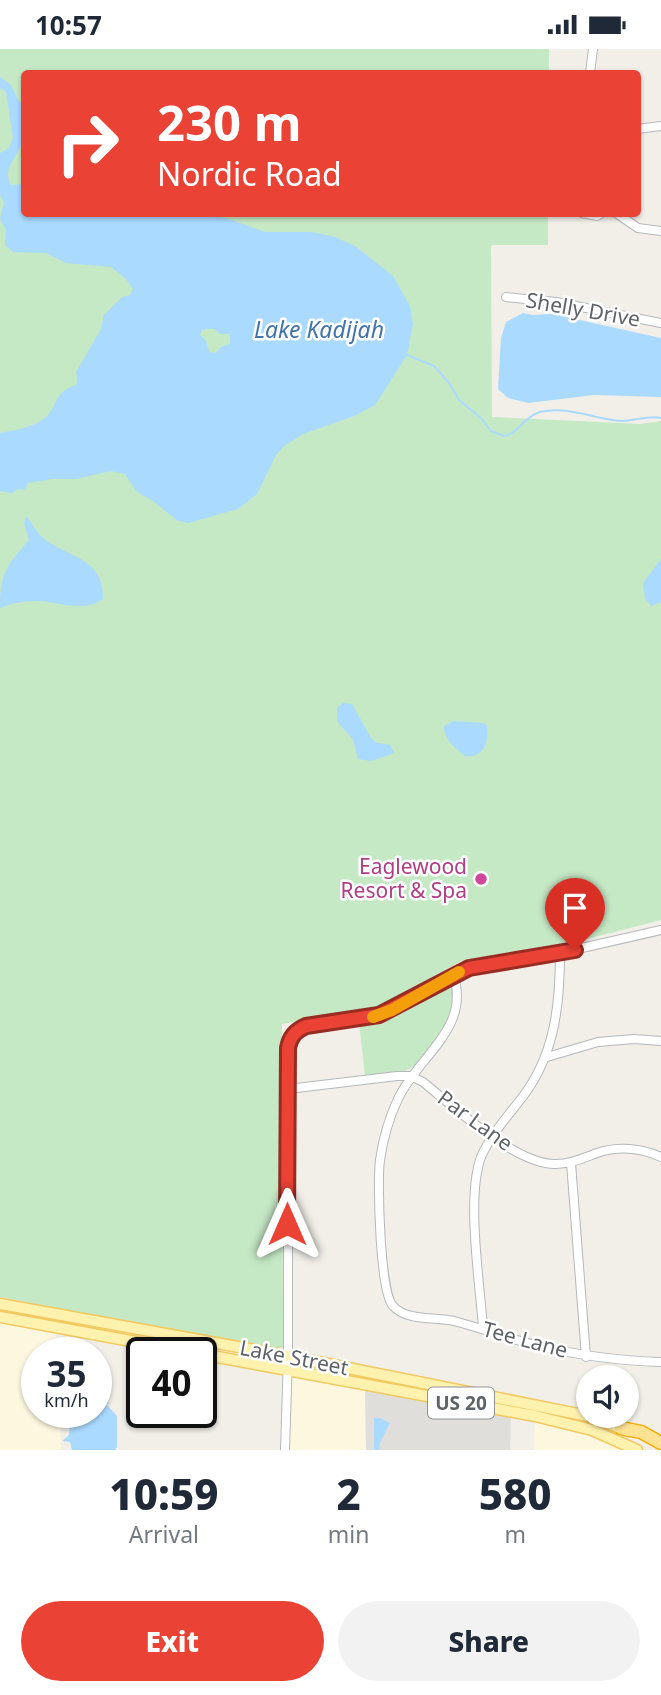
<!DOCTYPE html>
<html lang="en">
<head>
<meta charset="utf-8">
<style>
	:root { --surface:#fff; --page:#f2f2f3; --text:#1f2937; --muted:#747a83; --accent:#ea4335 }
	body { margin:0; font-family:"Noto Sans",sans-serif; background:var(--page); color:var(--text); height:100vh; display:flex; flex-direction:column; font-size:26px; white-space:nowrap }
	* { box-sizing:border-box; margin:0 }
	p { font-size:23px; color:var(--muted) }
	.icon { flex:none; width:38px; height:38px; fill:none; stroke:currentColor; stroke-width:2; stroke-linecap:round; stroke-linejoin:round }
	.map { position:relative; height:1401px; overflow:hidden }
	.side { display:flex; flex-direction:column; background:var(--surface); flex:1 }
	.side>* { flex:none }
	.guide { position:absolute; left:21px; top:21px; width:620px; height:147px; border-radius:7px; box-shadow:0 2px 5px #0004; background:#ea4335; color:#fff; overflow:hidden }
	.buttons { position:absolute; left:576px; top:1316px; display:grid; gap:14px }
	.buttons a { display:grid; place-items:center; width:63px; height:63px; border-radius:50%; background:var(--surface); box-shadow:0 2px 5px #0004; font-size:35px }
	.speed { position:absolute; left:21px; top:1288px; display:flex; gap:14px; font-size:35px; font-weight:700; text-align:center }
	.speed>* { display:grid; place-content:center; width:91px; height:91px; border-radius:50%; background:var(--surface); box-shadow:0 2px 5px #0004; line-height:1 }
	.speed small { font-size:18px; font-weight:400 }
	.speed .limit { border:4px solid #111; border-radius:10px; background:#fff; color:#111 }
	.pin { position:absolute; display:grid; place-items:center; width:60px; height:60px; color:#fff; margin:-72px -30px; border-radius:50% 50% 50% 0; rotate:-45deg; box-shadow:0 0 7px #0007 }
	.pin .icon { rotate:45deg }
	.me { position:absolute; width:77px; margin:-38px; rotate:0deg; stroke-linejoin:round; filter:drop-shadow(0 0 5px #0008) }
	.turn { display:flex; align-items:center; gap:24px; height:147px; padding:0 21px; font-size:32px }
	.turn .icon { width:91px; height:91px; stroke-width:2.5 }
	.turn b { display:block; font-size:49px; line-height:60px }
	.eta { display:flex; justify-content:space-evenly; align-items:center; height:119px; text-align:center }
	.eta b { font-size:42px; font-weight:800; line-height:49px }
	.button { display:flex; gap:14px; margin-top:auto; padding:14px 21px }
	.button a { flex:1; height:80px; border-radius:42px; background:var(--accent); color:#fff; font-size:28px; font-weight:800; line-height:80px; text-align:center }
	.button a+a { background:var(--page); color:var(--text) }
	.status { display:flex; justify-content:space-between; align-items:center; height:49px; padding:0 35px; background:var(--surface); direction:ltr }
	.status svg { height:19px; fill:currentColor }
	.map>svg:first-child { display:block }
	.commercial { fill:#fef7e0 }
	.industrial { fill:#e0deda }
	.green { fill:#c5e8c5 }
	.water { fill:#aadaff; fill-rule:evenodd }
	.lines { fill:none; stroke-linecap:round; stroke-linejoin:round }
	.stream { stroke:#aadaff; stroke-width:2 }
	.minor-casing { stroke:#b5b8bc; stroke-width:10 }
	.major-casing { stroke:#f2c960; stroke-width:13 }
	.highway-casing { stroke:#f9ab00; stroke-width:15 }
	.minor { stroke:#fff; stroke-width:8 }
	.major { stroke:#fff2af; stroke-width:10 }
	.highway { stroke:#fde293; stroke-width:12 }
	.route-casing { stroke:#982c22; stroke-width:18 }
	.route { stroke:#ea4335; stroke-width:12 }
	.slow { stroke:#f59e0b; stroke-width:12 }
	.hotel-dot { fill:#d1479c; stroke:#fff; stroke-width:2.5 }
	.labels { text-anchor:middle; stroke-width:5; stroke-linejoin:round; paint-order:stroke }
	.shield { fill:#fff; stroke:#8f9295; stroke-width:2 }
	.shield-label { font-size:19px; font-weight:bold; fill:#5f6368 }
	.street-label { font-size:21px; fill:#5f6368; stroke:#fff }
	.hotel-label { font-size:21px; fill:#b23c85; stroke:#fff; text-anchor:end }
	.water-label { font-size:23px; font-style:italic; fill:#4174aa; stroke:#fff }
</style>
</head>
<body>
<div class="status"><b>10:57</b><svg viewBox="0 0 49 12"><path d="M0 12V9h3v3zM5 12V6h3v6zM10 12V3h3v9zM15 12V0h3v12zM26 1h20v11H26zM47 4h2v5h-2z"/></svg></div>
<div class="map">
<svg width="661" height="1401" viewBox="0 0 661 1401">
	<rect width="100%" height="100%" fill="#f1efe8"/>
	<path class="commercial" d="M0,1271L56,1281L57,1304H37V1363H60L61,1401H0Z
		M289,1325L365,1338L366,1401H289Z
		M535,1370L585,1381L630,1401H534Z"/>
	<path class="industrial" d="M365,1338L511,1365L510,1401H366Z"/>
	<path class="green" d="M0,0H549V24H24V164L548,165V196H491L492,368L640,375L661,372V871L591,889L461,912L380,958L282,975L283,1298L271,1304L0,1248Z
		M444,934H452L454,936L453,955L449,968L429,1000L414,1017L403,1023L365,1027L359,973L389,966Z"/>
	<path class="water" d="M0,28L11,36L18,51L24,57C25,67 26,78 24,87C22,104 0,119 11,136L24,135V164L187,165L226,169L265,183H312L335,188L355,197L393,227L410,257L413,275L407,306L375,356L354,367L303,385L284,397L276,406L257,445L238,460L188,474L178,472L153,452L137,443L125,425L111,422L76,430H52L28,434L24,441L18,440L12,444L0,442V384C15,381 37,378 48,366C54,359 56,348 64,342C76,333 79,342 76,323L101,280L104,266L122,248L130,246L133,240L126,230L111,218L66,214L46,204L13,203L5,196L6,181L0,170L4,153L0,146V104L9,99L13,89L6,43L0,39ZM208,280H214L220,285H230V295L221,298L216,304L209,303L206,292L200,286L202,281Z
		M523,264L533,266L552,265L661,289V348L594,346L528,354L508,349L498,340L501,289L506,273Z
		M26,467C32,474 36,483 43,489C68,509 104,508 103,550C82,565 56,551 33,552C22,552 10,555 0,559C0,524 7,516 29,491L24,474Z
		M661,510V553L651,557L645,549L643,534Z
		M343,654L352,655L371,689L377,694L390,696L394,703L392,705L371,712L358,710L353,691L337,672V659Z
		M454,672L484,674L487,677C489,693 484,709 465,707C456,699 443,690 444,677Z
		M96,1341L103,1343L109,1355L105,1354L117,1367V1398L115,1401H72L70,1393L62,1392L69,1386L71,1363H96Z
		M374,1369H380L390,1374L380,1394L379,1401H374Z"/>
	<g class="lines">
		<path class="stream" d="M407,306L434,317L449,334L459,351L481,369L491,382L504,387C519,384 525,367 540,363C569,356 594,371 622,372C635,372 649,366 661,369"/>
		<defs>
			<path id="minor" d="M590,24L593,0
				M637,80L661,77
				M582,164L597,167L602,164
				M616,164L638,179L661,182
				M506,248L556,253L661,274
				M453,925C472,979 418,1007 398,1050C389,1069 383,1090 380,1111C377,1132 380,1244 393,1257C406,1272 435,1268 454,1272C481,1279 507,1289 535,1296C577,1306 618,1312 661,1313
				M547,1008L598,993L634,990L661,992
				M288,1040L397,1027H411L423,1033C454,1058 515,1115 555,1115C571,1115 583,1109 597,1104C618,1097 641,1099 661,1108
				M571,1114L586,1308
				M483,1279C480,1235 466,1148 481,1108C491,1085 509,1066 524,1046C555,1004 560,955 560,904
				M285,1401L288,1307V999L292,987L306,977L379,966L469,919L560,904L661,881"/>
			<path id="major" d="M0,1255L288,1307L588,1367
				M0,1268L196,1304
				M201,1305L535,1367L592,1381L637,1401
				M589,1367L628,1382"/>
			<path id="highway" d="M621,1379L641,1383L661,1394"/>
		</defs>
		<use href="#minor" class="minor-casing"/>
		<use href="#major" class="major-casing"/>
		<use href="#highway" class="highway-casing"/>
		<use href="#minor" class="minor"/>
		<use href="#major" class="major"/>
		<use href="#highway" class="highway"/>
	</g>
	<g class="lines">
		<defs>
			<path id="route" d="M287,1175L288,999C290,988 295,982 306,977L379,966L469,919L575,901"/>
		</defs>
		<use href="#route" class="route-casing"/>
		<use href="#route" class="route"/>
		<path class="slow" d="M373,968L392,961L459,923"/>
	</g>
	<circle class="hotel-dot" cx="481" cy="830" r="7"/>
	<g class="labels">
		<rect class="shield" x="428" y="1338.5" width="66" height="31" rx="5"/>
		<g class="shield-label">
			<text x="461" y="1361">US 20</text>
		</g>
		<g class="street-label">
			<text transform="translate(583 261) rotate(10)" y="7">Shelly Drive</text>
			<text transform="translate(475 1072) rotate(36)" y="7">Par Lane</text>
			<text transform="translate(525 1291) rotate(15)" y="7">Tee Lane</text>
			<text transform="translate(294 1309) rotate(11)" y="7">Lake Street</text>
		</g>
		<g class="hotel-label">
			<text x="467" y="825">Eaglewood<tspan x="467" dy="24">Resort &amp; Spa</tspan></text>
		</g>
		<g class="water-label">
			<text x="319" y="289">Lake Kadijah</text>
		</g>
	</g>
</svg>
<div class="buttons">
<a><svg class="icon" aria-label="sound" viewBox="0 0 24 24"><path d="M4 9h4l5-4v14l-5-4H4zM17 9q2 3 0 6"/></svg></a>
</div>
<div class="speed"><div>35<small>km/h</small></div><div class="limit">40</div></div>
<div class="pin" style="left:575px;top:901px;background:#d93025"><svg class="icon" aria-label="arrive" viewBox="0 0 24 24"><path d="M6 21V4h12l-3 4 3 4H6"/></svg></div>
<svg class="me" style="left:287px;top:1175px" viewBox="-20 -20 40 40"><path d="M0-17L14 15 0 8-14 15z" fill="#ea4335" stroke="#fff" stroke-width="4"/></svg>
<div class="guide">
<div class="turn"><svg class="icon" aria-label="right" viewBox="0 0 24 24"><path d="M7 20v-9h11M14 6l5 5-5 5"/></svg><div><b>230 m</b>Nordic Road</div></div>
</div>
</div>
<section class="side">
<div class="eta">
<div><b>10:59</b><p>Arrival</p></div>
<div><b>2</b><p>min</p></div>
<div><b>580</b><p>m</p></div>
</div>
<div class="button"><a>Exit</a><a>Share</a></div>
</section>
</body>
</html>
